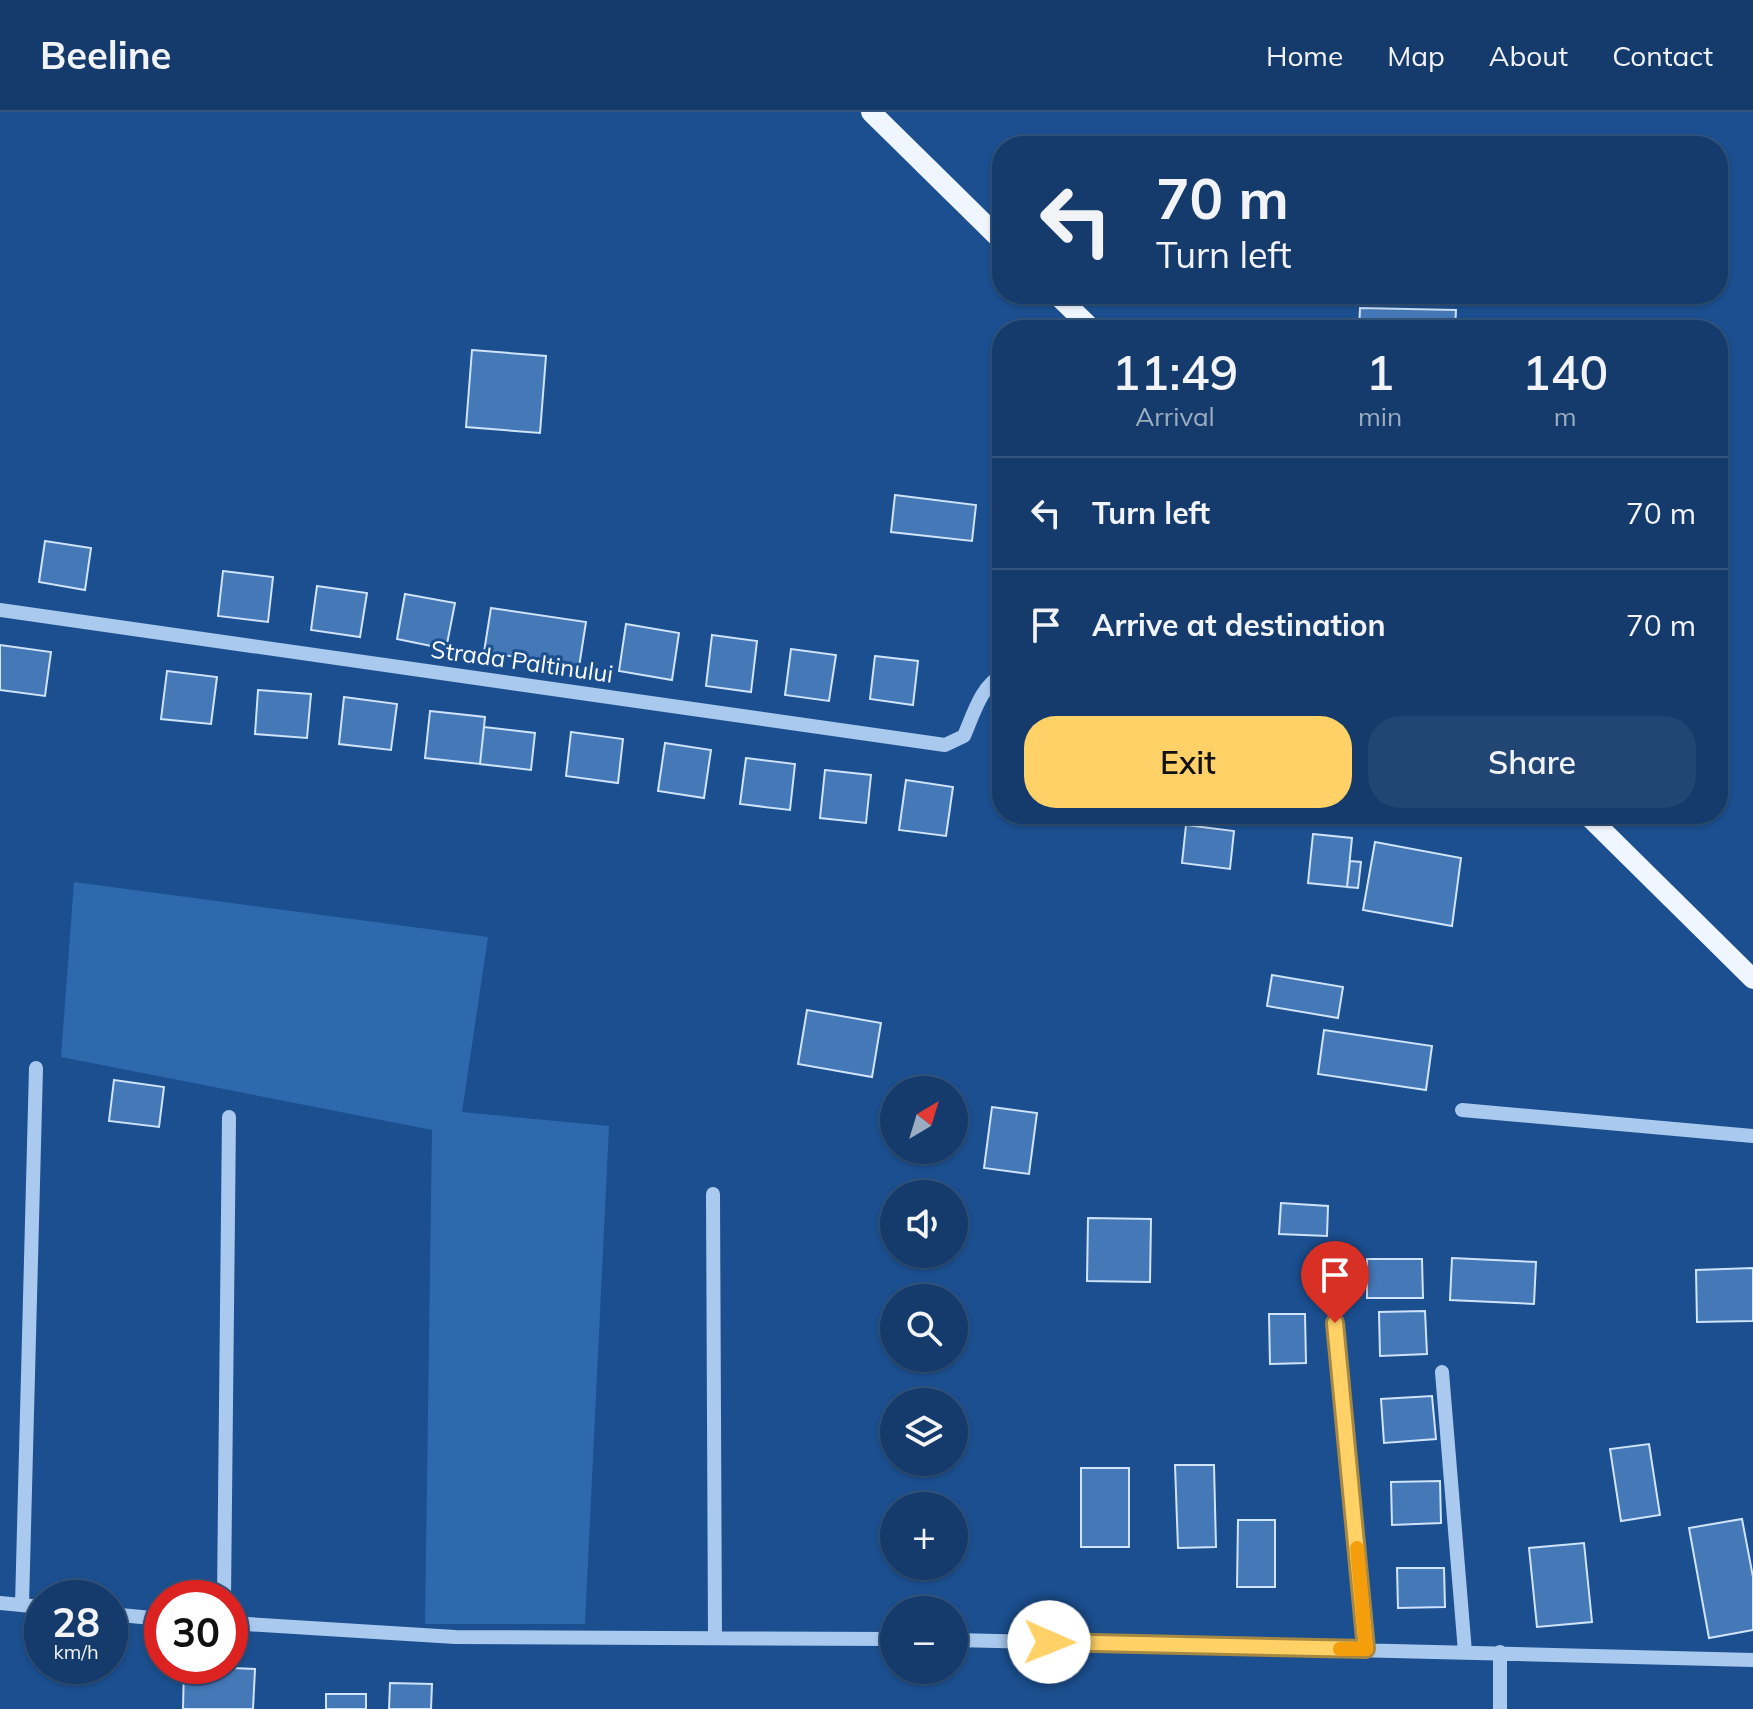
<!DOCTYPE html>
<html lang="en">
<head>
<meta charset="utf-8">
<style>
	:root { --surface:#143b6b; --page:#214673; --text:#f1f3f6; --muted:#9dadc1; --line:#33557e; --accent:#ffd166 }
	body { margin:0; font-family:Mulish,sans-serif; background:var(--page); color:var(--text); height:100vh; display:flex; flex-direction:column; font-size:30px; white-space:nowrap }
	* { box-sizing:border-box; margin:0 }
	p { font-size:26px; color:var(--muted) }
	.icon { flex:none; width:44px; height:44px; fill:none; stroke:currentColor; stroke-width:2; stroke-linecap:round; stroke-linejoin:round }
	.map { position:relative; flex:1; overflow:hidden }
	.panel { position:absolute; left:992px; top:208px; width:736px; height:504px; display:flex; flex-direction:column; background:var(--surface); border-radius:32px; box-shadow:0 2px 6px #0004,0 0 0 2px var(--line) }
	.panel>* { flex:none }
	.hud { position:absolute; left:992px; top:24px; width:736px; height:168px; border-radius:32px; box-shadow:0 2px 6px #0004,0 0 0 2px var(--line); background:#143b6b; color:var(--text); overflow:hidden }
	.needle { width:52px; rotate:38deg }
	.buttons { position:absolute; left:880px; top:964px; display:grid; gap:16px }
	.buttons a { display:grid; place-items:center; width:88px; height:88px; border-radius:50%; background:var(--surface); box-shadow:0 2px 6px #0004,0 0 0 2px var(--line); font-size:40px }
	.speed { position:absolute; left:24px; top:1468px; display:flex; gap:16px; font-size:40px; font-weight:700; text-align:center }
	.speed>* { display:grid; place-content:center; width:104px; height:104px; border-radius:50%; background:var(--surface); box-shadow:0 2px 6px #0004,0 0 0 2px var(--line); line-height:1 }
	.speed small { font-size:20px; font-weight:400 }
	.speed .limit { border:12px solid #d22; background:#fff; color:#111 }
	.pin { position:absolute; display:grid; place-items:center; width:68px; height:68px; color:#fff; margin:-82px -34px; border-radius:50% 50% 50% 0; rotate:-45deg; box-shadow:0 0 8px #0007 }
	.pin .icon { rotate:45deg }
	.me { position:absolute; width:88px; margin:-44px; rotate:91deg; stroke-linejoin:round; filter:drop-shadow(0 0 6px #0008) }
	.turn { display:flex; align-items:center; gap:28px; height:168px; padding:0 32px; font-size:36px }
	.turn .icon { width:104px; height:104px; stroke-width:2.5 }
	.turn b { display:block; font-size:56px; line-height:68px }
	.eta { display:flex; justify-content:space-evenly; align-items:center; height:136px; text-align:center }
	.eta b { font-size:48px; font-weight:600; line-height:56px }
	.cta { display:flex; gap:16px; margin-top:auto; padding:16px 32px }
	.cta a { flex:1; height:92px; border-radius:32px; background:var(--accent); color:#111; font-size:32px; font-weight:600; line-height:92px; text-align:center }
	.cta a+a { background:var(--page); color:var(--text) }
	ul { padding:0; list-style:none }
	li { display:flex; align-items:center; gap:24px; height:112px; padding:0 32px; border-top:2px solid var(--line) }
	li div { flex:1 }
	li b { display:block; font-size:30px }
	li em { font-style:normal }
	header { display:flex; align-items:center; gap:48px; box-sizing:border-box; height:112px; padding:0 40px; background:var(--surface); border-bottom:2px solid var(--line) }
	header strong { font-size:38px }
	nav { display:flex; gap:44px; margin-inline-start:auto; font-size:28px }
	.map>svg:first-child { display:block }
	.green { fill:#2e69ad }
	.building { fill:#4478b7; stroke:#cfe3fa; stroke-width:2 }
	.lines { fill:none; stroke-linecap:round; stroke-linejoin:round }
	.minor { stroke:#a9c9ee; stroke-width:14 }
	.major { stroke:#f0f6ff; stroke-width:20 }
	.route-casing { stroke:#a68842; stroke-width:20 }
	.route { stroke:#ffd166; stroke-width:14 }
	.slow { stroke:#f59e0b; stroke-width:14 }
	.labels { text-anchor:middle; stroke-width:6; stroke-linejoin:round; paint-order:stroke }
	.street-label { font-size:24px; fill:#fff; stroke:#1b4f8f }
</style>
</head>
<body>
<header>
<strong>Beeline</strong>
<nav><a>Home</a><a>Map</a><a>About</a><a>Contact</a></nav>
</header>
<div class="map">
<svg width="1753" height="1597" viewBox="0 0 1753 1597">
	<rect width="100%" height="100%" fill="#1b4f8f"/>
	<path class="green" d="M74,770L488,825L462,1000L609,1014L585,1512H425L432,1018L61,945Z"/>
	<path class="building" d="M1360,196L1456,198L1455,218H1359Z
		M472,238L546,244L540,321L466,315Z
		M895,383L976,393L972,429L891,420Z
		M45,429L91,436L85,478L39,470Z
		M223,459L273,465L268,510L218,504Z
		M317,474L367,481L360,525L311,518Z
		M405,482L455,491L446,537L397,527Z
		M491,496L586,510L579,555L484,540Z
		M626,512L679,521L672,568L619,559Z
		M712,523L757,529L751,580L706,574Z
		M0,533L51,540L45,584L0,578Z
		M791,537L836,543L829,589L785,583Z
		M875,544L918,549L913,593L870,587Z
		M167,559L217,565L211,612L161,607Z
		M258,578L311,582L307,626L255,622Z
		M344,585L397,592L391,638L339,632Z
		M430,599L485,605L480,652L425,646Z
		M484,615L535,621L531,658L480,652Z
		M571,620L623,627L618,671L566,664Z
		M665,631L711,638L704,686L658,679Z
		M746,646L795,652L790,698L740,692Z
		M825,658L871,663L866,711L820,706Z
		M906,668L953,675L946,724L899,718Z
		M1186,713L1234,719L1230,757L1182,751Z
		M1313,722L1352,726L1347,775L1308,771Z
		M1375,730L1461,746L1452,814L1363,798Z
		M1350,749L1361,750L1358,776L1347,775Z
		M1272,863L1343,875L1338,906L1267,894Z
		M807,898L881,911L872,965L798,952Z
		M1324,918L1432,934L1426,978L1318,962Z
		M114,968L164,975L159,1015L109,1009Z
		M992,995L1037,1001L1029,1062L984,1056Z
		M1281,1091L1328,1094L1327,1124L1279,1122Z
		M1088,1106L1151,1107L1150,1170L1087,1169Z
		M1452,1146L1536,1150L1534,1192L1450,1188Z
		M1367,1147H1422L1423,1186H1367Z
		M1753,1156V1209L1697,1210L1696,1158Z
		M1425,1199L1427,1242L1380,1244L1379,1200Z
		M1269,1202H1305L1306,1251L1270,1252Z
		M1432,1284L1436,1327L1384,1331L1381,1287Z
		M1649,1332L1660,1403L1621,1409L1610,1337Z
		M1175,1353H1214L1216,1435L1178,1436Z
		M1081,1356H1129V1435H1081Z
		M1440,1369L1441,1411L1392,1413L1391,1370Z
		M1742,1407L1753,1465V1518L1709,1526L1689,1416Z
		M1238,1408H1275V1475H1237Z
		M1584,1431L1592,1510L1537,1515L1529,1436Z
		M1397,1456H1444L1445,1495L1398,1496Z
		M184,1554L255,1557L253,1597H183Z
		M390,1571L432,1572L431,1597H389Z
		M326,1582H366V1597H326Z"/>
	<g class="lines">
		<path class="minor" d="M0,498L945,633L964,624C972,606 982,571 1002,564
			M1462,998L1753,1024
			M713,1082L715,1525
			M1335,1211L1366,1537
			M1442,1260L1465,1540
			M224,1486L229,1005
			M0,1491L42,1495
			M22,1493L36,956
			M110,1502L162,1507
			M230,1511L455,1525L894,1527
			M954,1528L1753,1548
			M1500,1540V1597"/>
		<path class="major" d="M871,0L1002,129
			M1056,182L1093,218
			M1586,702L1753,867"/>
	</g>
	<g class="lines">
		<defs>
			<path id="route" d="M1049,1530L1366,1537L1335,1211"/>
		</defs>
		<use href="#route" class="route-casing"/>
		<use href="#route" class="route"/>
		<path class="slow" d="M1340,1537H1366L1357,1436"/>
	</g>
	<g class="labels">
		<g class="street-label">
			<text transform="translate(522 550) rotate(8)" y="8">Strada Paltinului</text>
		</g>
	</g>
</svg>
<div class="buttons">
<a><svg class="needle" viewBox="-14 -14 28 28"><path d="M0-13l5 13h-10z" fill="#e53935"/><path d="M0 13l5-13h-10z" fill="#9dadc1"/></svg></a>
<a><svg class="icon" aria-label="sound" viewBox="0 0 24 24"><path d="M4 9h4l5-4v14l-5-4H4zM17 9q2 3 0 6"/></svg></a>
<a><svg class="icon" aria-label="search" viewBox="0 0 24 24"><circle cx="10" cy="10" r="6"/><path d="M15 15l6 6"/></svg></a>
<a><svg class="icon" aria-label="layers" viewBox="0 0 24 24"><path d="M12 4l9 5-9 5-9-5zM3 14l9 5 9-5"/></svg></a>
<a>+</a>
<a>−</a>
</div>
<div class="speed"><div>28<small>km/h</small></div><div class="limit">30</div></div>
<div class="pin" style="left:1335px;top:1211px;background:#d93025"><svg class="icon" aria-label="arrive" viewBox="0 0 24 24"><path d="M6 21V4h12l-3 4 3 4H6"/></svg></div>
<svg class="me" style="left:1049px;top:1530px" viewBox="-20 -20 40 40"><circle r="19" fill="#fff"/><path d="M0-13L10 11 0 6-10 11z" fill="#ffd166"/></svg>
<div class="hud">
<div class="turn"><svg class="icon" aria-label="left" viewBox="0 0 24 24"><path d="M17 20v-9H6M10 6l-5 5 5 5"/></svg><div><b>70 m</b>Turn left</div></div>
</div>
<section class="panel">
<div class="eta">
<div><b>11:49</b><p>Arrival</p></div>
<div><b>1</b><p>min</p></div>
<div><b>140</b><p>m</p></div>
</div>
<ul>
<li><svg class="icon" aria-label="left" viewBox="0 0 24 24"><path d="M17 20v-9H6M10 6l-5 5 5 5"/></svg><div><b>Turn left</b></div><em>70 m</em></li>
<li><svg class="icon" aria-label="arrive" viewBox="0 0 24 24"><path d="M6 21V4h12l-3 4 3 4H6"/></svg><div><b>Arrive at destination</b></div><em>70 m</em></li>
</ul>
<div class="cta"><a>Exit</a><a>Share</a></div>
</section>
</div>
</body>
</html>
